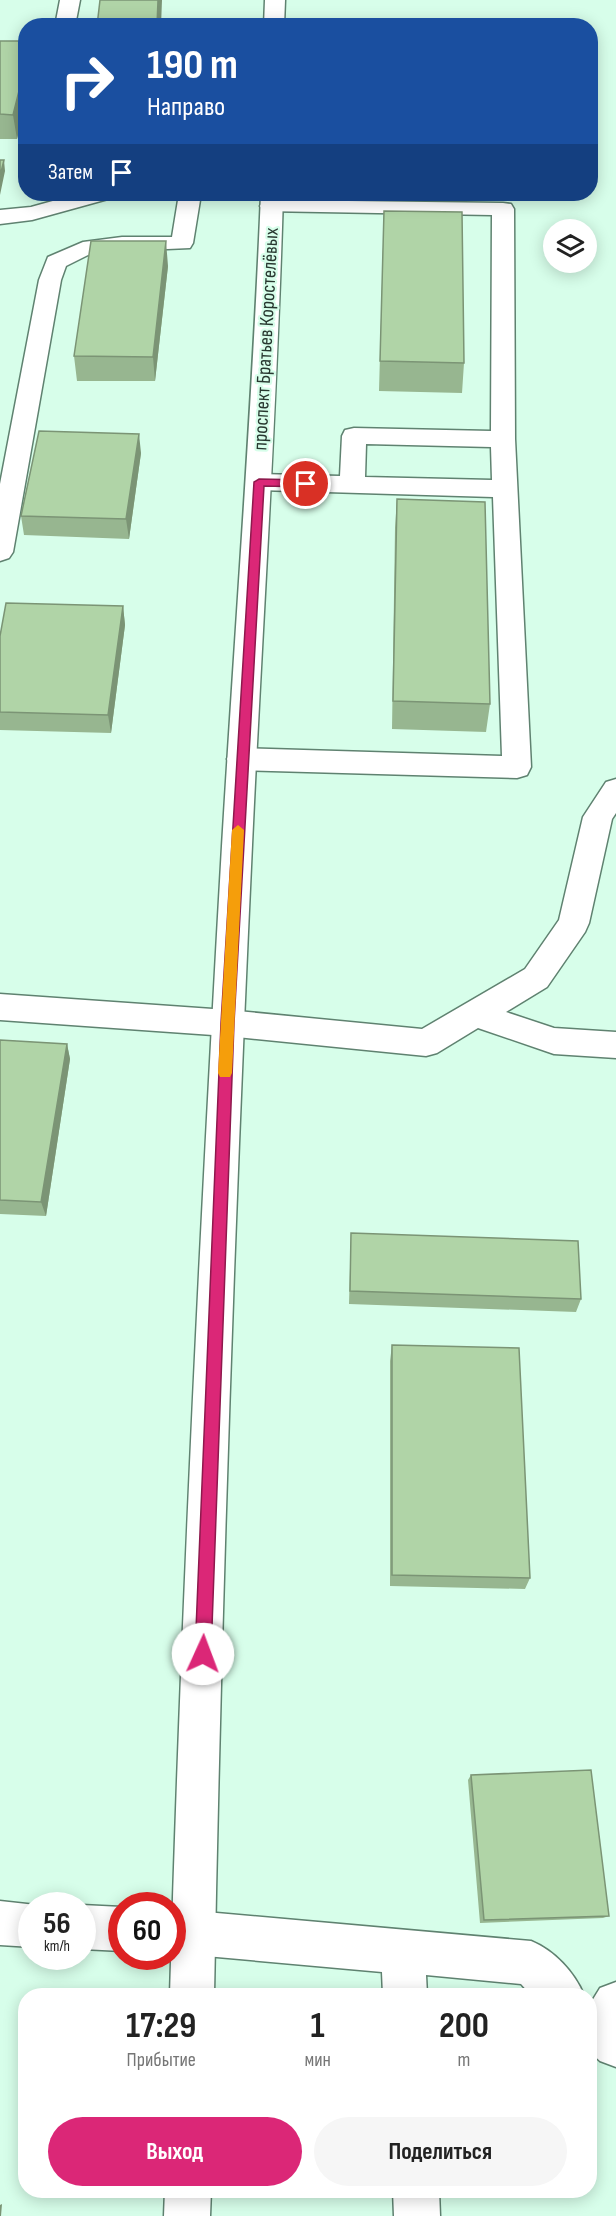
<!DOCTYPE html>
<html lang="ru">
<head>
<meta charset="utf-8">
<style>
	:root { --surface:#fff; --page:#f6f6f6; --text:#222; --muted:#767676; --accent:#db2777 }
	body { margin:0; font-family:"Sofia Sans Condensed",sans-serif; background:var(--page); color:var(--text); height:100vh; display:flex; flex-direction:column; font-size:22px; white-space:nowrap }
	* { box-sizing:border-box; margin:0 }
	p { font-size:20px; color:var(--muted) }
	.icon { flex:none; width:33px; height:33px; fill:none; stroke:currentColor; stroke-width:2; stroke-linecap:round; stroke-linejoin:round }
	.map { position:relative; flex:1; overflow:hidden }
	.details { position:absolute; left:18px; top:1988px; width:579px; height:210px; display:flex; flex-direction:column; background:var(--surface); border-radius:24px; box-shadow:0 3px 15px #0003 }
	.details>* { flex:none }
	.hud { position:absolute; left:18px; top:18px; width:580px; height:183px; border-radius:24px; box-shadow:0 3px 15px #0003; background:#1a4fa0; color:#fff; overflow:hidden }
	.controls { position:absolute; left:543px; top:219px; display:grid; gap:12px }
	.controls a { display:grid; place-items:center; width:54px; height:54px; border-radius:50%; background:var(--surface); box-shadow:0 3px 15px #0003; font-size:30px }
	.speed { position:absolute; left:18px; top:1892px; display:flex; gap:12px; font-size:30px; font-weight:700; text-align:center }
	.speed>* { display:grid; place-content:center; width:78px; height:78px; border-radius:50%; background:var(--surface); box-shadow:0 3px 15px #0003; line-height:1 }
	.speed small { font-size:15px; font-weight:400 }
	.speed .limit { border:9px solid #d22; background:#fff; color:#111 }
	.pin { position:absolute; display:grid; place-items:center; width:51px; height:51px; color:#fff; margin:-26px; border:3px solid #fff; border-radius:50%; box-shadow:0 2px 6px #0007 }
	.me { position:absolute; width:66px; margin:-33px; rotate:2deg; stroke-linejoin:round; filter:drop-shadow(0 0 4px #0008) }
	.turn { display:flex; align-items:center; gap:21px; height:126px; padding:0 30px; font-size:27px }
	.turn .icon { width:78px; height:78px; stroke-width:2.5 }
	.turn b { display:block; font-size:42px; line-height:51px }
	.then { display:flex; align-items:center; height:57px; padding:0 30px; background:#0003; gap:12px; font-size:22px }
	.eta { display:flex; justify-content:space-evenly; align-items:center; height:102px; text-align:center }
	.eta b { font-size:36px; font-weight:700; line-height:42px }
	.action { display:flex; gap:12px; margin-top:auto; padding:12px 30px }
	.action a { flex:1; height:69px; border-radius:36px; background:var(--accent); color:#fff; font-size:24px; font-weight:700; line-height:69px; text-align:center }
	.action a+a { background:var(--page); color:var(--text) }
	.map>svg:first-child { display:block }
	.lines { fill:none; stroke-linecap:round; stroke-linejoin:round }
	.minor-casing { stroke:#5f8270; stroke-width:3 }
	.major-casing { stroke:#5f8270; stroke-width:3 }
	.minor { fill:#fff; fill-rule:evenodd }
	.major { fill:#fff; fill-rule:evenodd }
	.wall { fill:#97b690 }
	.shaded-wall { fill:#7b9475 }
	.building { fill:#b0d4a7; stroke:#7b9475; stroke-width:1.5 }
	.route { fill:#db2777; stroke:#8e194d; stroke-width:1.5 }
	.slow { fill:#f59e0b }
	.labels { text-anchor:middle; stroke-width:4.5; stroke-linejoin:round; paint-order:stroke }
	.street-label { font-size:20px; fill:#283830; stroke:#d7feea }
</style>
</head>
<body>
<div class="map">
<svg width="616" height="2216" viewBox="0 0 616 2216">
	<rect width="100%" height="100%" fill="#d7feea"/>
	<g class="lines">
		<defs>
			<path id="minor" d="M60,0H80L75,26H55Z
				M78,194H111L108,199L32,220L0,224V210L31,207Z
				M179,194H201L193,243L190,248L122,251L88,255L66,266L61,280L13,552L9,558L0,561V484L39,280L48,257L83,242L122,237H172Z
				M271,200L503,203L511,204L514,209L515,439L531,767L527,775L517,778L241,770L231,767L227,759L231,751L241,748L502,756L493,497L259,490L250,488L246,482L250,476L259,474L340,476L342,436L345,430L354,428L491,431L492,215L263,211L260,206L263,201ZM366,444L491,447L492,480L365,477Z
				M616,779V813L612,819L589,923L585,932L547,987L506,1012L554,1028L616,1032V1058L554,1054L478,1028L437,1053L426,1056L227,1036L0,1020V994L227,1010L422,1029L525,969L559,920L583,817L606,782Z
				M0,1901L36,1905H32V1947L0,1945Z
				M82,1905L122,1907V1951L82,1949Z
				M172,1909L531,1941C555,1951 574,1972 584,1995H531L521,1984L426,1975L427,1995H383L382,1972L172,1953Z
				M616,1982V2067L600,2061L590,2052V2001H592L600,1988Z
				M393,2190H439L440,2216H394Z"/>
			<path id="major" d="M265,0H285L284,26H264Z
				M261,194H283C277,411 262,628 252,845C234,1228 221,1612 214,1995H170C181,1614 200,1228 222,846C235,628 252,412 261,194Z
				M165,2190H211L210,2216H164Z"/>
		</defs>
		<use href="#minor" class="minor-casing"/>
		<use href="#major" class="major-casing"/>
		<use href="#minor" class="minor"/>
		<use href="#major" class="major"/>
	</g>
	<path class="wall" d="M0,41H26V102L17,139H0Z
		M384,211L464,363L462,393L379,391Z
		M168,266L155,381H77L74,356Z
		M141,453L129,539L24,535L21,516Z
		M397,499L490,704L486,732L392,729L395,528Z
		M123,606L125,625L111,733L0,730V636Z
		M0,1040L67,1044L70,1059L46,1216L0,1214Z
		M351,1233L581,1299L576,1312L349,1304Z
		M392,1345L530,1578L525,1589L390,1586V1361Z
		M471,1775L609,1916L603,1918L480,1923L468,1780Z"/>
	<path class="shaded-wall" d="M158,0H162L161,26H157Z
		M26,63V102L17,139L13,115Z
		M4,160L5,171L0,195V176Z
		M166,241L168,266L155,381L153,357Z
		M139,434L141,453L129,539L126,519Z
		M123,606L125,625L111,733L108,715Z
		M67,1044L70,1059L46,1216L41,1202Z
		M2,2204L1,2216H0V2205Z"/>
	<path class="building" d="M100,0H158L157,26H97Z
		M0,41H26V63L13,115L0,114Z
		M0,160H4L0,176Z
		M384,211L462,212L464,363L380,361Z
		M91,241H166L153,357L74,356Z
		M39,431L139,434L126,519L21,516Z
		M397,499L485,502L490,704L393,701Z
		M6,603L123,606L108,715L0,712V636Z
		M0,1040L67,1044L41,1202L0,1200Z
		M351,1233L578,1241L581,1299L350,1291Z
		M392,1345L519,1348L530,1578L392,1575Z
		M591,1770L609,1916L484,1920L471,1775Z"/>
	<path class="route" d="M259,479L306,480L311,484L306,487L264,486L234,1023L211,1654L209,1660L203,1663L197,1660L195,1654L221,1023L254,482Z"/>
	<path class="slow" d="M238,825L244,830L232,1073L230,1077H220L218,1073L232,830Z"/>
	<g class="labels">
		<g class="street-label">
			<text transform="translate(265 339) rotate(-87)" y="7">проспект Братьев Коростелёвых</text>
		</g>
	</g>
</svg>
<div class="controls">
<a><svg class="icon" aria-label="layers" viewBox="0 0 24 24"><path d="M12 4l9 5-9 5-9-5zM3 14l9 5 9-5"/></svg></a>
</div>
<div class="speed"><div>56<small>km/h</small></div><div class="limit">60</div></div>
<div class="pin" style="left:306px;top:484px;background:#d93025"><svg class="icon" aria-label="arrive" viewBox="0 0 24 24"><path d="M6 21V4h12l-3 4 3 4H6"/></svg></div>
<svg class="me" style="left:203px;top:1654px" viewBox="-20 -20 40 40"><circle r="19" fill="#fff"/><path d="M0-13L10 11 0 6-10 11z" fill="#db2777"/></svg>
<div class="hud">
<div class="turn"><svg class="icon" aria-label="right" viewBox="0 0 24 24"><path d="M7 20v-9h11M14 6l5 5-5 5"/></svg><div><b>190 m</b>Направо</div></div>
<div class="then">Затем<svg class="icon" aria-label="arrive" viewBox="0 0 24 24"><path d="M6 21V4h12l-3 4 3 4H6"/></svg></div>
</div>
<section class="details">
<div class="eta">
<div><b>17:29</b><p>Прибытие</p></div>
<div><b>1</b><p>мин</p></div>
<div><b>200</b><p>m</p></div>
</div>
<div class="action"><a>Выход</a><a>Поделиться</a></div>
</section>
</div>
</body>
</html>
